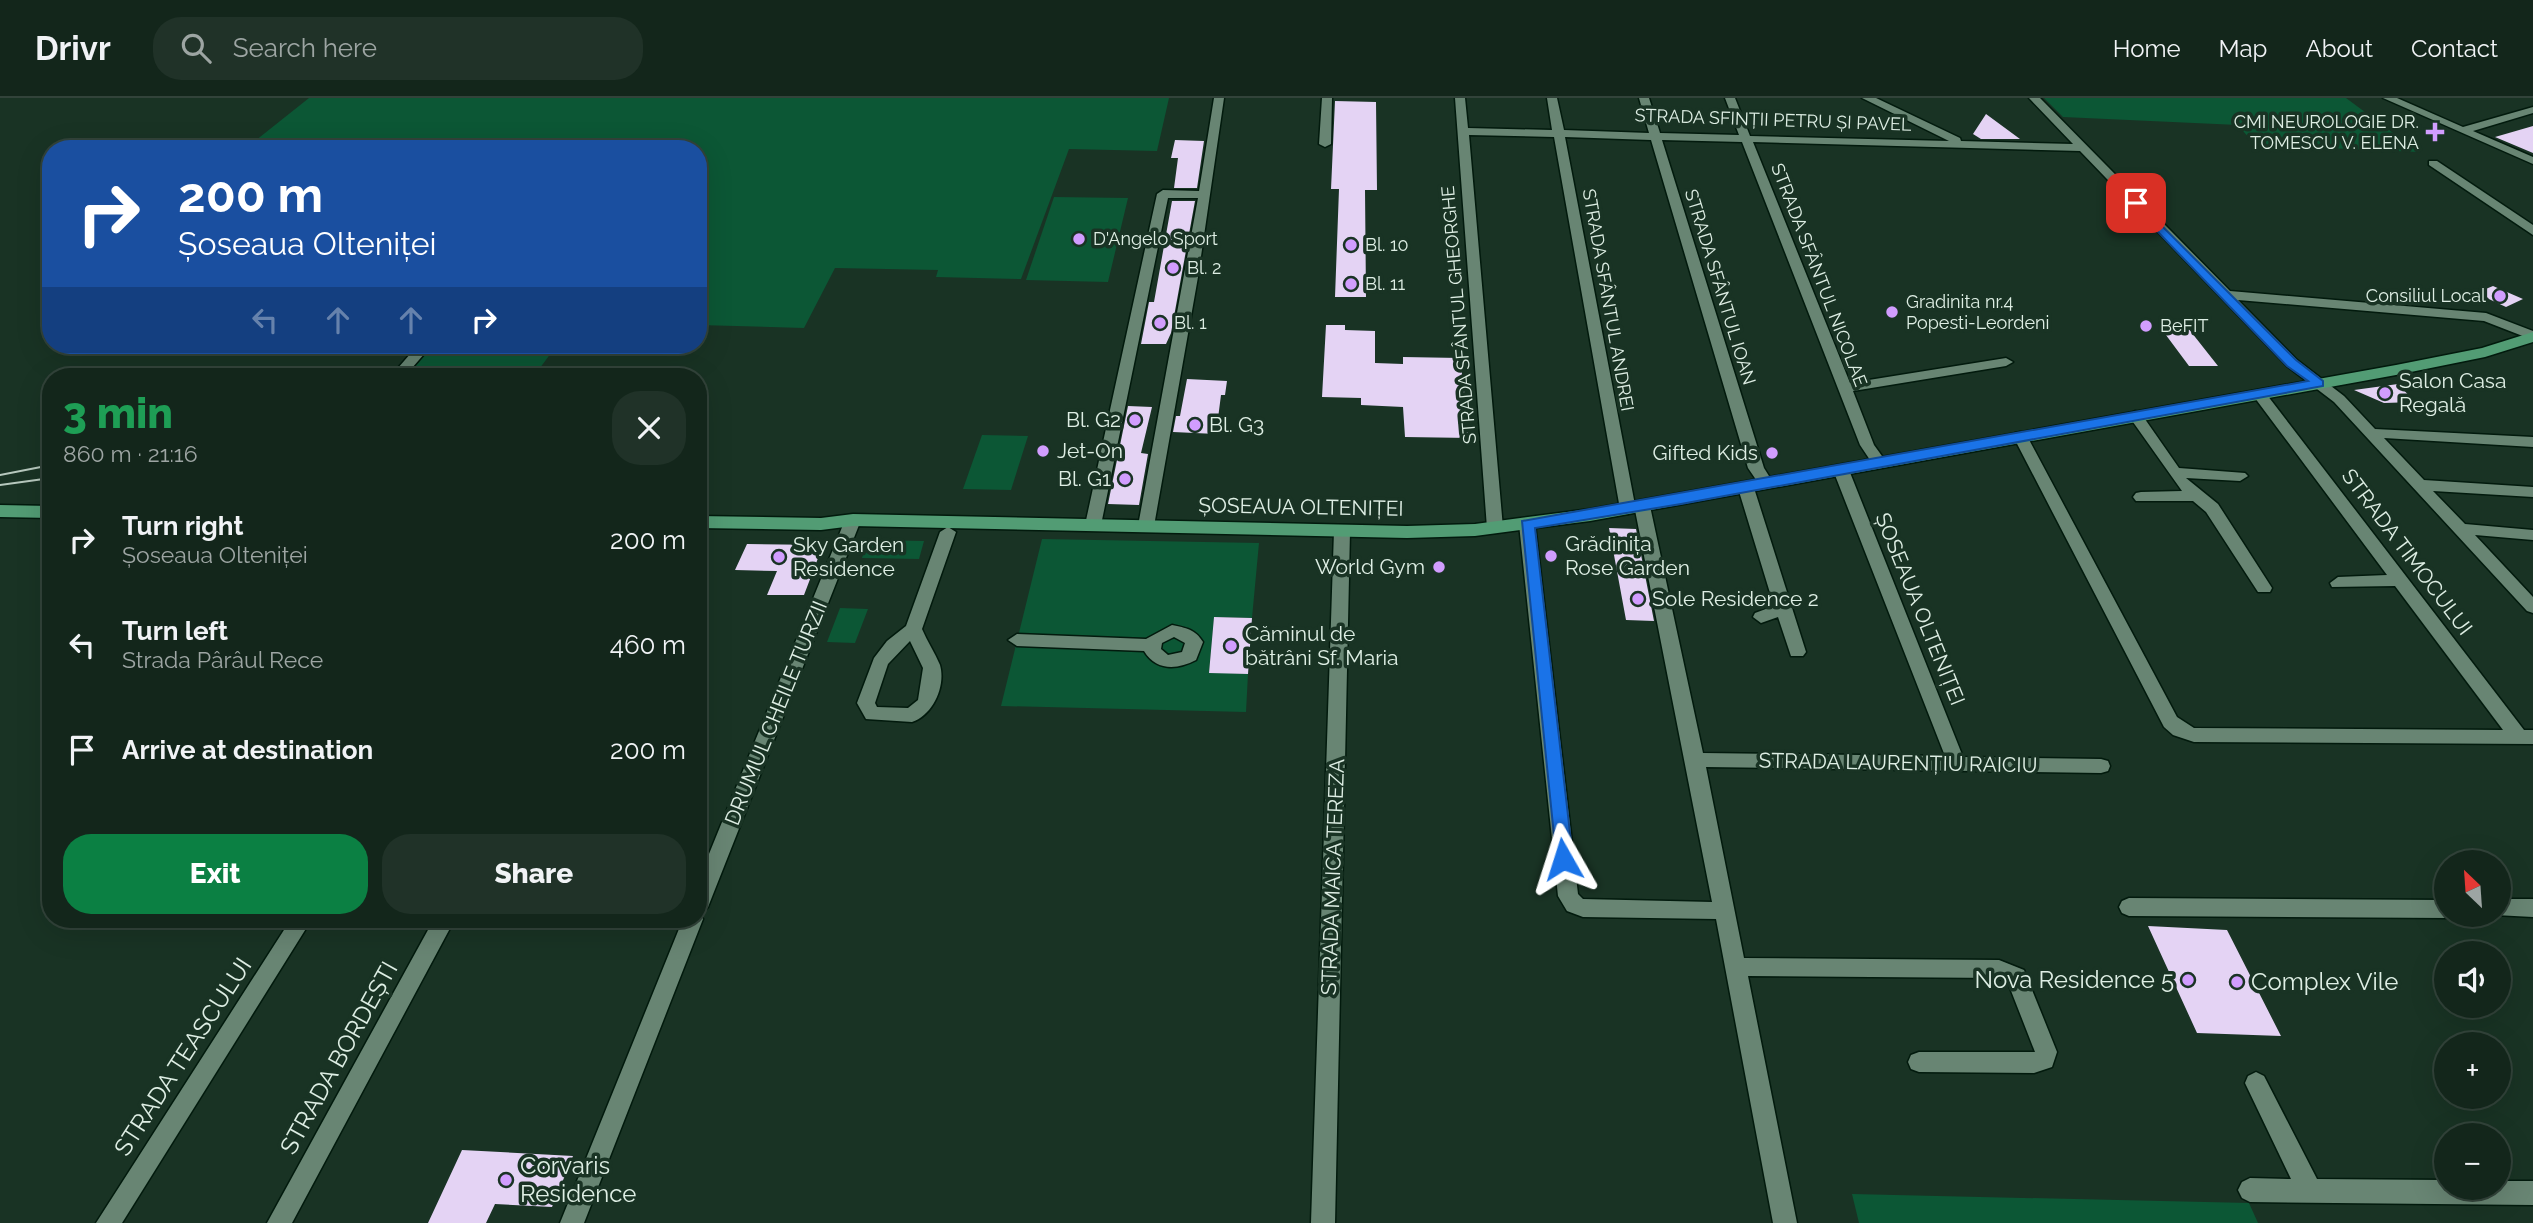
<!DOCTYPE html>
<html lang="en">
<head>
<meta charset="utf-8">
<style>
	:root { --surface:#13261b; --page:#203228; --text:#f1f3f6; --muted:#9da5a3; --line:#32433a; --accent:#0b8043 }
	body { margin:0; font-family:Raleway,sans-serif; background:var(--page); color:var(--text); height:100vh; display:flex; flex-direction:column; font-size:26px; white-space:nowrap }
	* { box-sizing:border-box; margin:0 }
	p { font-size:23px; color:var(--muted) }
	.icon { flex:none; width:38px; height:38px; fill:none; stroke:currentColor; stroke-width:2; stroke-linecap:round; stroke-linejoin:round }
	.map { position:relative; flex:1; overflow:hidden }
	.details { position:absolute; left:42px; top:270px; width:665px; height:560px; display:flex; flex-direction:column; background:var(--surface); border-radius:28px; box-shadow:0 7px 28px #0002,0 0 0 2px var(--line) }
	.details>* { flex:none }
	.guide { position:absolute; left:42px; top:42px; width:665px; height:214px; border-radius:28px; box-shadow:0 7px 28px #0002,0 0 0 2px var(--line); background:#1a4fa0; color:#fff; overflow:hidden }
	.needle { width:46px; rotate:335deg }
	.tools { position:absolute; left:2434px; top:752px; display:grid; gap:14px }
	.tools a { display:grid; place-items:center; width:77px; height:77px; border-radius:50%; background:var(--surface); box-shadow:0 7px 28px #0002,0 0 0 2px var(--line); font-size:35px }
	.pin { position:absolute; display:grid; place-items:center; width:60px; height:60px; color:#fff; margin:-30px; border-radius:14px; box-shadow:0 4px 10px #0006 }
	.me { position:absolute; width:77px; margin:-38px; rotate:354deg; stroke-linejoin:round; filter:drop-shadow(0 0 5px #0008) }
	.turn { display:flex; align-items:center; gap:24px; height:147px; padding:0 21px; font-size:32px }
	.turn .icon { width:91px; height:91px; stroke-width:2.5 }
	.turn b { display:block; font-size:49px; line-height:60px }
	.lanes { display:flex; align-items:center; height:66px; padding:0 21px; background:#0003; justify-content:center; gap:35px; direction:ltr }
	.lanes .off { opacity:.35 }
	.round { display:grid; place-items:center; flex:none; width:74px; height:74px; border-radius:28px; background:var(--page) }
	.head { display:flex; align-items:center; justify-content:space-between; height:119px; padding:0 21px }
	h1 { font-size:42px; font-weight:800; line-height:52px; color:#1e9e55 }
	.button { display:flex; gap:14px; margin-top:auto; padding:14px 21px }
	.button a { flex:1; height:80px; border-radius:28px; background:var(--accent); color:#fff; font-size:28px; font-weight:800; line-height:80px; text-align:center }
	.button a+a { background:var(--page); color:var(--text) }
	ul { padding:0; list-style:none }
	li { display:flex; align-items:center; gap:21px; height:105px; padding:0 21px }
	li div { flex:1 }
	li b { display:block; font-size:26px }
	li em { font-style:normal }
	header { display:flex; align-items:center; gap:42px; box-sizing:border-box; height:98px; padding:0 35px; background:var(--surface); border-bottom:2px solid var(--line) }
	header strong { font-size:33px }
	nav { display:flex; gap:38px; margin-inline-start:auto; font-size:24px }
	.search { width:490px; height:63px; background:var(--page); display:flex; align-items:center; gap:18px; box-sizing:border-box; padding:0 24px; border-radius:28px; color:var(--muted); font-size:26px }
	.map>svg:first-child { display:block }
	.green { fill:#0c5735 }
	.building { fill:#e4d3f4 }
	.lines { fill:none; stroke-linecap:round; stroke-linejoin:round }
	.minor-casing { stroke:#021a0d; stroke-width:3 }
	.major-casing { stroke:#021a0d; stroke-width:3 }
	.minor { fill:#688573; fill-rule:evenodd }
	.major { fill:#529c74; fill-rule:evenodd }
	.tram { stroke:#b7c9be; stroke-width:2 }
	.route { fill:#1a73e8; stroke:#114b97; stroke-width:2 }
	.poi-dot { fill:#d19dfe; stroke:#193324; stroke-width:2.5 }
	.labels { text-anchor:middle; stroke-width:7; stroke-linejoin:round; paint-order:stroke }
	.far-street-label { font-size:18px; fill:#deeee4; stroke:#193324 }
	.far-poi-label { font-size:18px; fill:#deeee4; stroke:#193324; text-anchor:start }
	.poi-label { font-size:21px; fill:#deeee4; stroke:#193324; text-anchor:start }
	.street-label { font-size:21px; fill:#deeee4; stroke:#193324 }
	.near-poi-label { font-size:24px; fill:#deeee4; stroke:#193324; text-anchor:start }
	.near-street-label { font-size:24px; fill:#deeee4; stroke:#193324 }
</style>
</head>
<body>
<header>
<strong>Drivr</strong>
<div class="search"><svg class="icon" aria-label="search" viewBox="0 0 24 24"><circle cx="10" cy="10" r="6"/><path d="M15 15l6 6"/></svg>Search here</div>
<nav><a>Home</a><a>Map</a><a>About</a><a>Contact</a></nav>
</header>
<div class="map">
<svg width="2533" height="1125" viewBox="0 0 2533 1125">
	<rect width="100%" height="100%" fill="#193324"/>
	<path class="green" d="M309,0H1169L1157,53L1069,51L1021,181L936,179L938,172L835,170L804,230L698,227V51H245Z
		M2044,0H2346L2419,54L2255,47L2238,27L2063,19Z
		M1054,99L1128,100L1108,184L1026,182Z
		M433,247H557L534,278H407Z
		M982,337L1028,338L1011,392L963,391Z
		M1042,441L1259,445L1252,520L1214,519L1209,574L1248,576L1246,614L1001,608Z
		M868,442L924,443L919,461L862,460Z
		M840,510L868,511L855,545L827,544Z
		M1852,1096L2249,1105L2258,1125H1859Z"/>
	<path class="building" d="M1335,3L1376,4L1377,92H1365L1366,199H1335L1339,91H1331Z
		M1986,16L2020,41H1981L1973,36Z
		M2533,28V55L2495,39Z
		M1175,42L1204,43L1197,90H1174L1178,60H1171Z
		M1172,103H1195L1171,235L1166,246H1141L1149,204H1154Z
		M2493,188L2523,201L2506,209L2476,195Z
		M1326,227H1345V232L1375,233V265L1403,266V259L1460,260L1470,340L1405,339L1403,309L1361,307V300L1322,299Z
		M2160,229L2188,230L2218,268H2189Z
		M1187,281L1227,283L1225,297H1221L1216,336L1173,334L1176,318H1180Z
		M2398,286L2415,304L2384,305L2354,292Z
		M1128,308L1152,309L1141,355L1148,356L1139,407L1108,406Z
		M1609,430L1636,431L1654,523L1626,522Z
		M747,446L823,447L804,497H767L777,473L735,472Z
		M1214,519L1252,520L1248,576L1209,575Z
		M2148,828L2227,832L2281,938L2197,935Z
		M462,1052L573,1058L552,1109L495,1106L486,1125H428Z"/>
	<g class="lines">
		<defs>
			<path id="minor" d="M1214,0H1224L1198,179L1154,428L1146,433L1138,428L1198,100H1168L1101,427L1093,432L1087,431L1085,427L1157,96L1163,92L1199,93Z
				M1322,0H1332L1331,46L1325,49L1319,46Z
				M1455,0H1465L1468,30L1552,32L1547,0H1557L1564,32L1649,35L1639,0H1649L1660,35L1739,37L1725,0H1735L1750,38L1949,43L1862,0H1876L1960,40L1961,43L2073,46L2029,0H2040L2230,193L2486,215L2533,233V242L2484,223L2238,202L2297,262L2344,298L2375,331L2533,339V349L2384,340L2424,382L2533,389V399L2433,393L2465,426L2533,432V442L2475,437L2533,499V515L2527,513L2334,304L2287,268L2080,53L1753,44L1850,285L2006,260L2013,264L2006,268L1853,293L1874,347L1887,365L1879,370L1874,368L1860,347L1742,44L1662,42L1764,370L1774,386L1771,389H1761L1748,370L1651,42L1565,39L1635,407L1642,403L1650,408L1703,655L1945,658L1833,372L1841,367L1849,372L1963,659L2101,661L2108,663L2110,668L2108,673L2101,675L1706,669L1744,860L1999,862L2024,872L2057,954L2052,969L2034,975L1919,974L1911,971L1908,964L1911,957L1919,954H2035L2008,885L1997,880L1748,878L1797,1125H1773L1716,821L1583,819L1567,813L1558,798L1519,426L1527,421L1535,426L1578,796L1583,801L1712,804L1635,412L1628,416L1620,411L1554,39L1469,37L1503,430L1495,435L1487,430Z
				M2383,0H2397L2463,29L2533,9V15L2473,33L2533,59V66Z
				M2429,63H2437L2533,127V137L2429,67Z
				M418,247H432L405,278H391Z
				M2259,292L2264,293L2524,632H2533V646L2194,644L2173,637L2164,629L2013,338L2015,335L2020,334L2027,338L2177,619L2194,630L2503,632L2395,488L2332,489L2330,485L2338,479L2387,477L2252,296Z
				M2135,313L2140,314L2179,370L2245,375L2248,378L2240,383L2186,380L2218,406L2272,490L2270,494H2258L2206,414L2193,403H2136L2133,399L2136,395L2141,394L2182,393L2128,317Z
				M1746,385L1754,390L1806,554L1803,558H1791L1778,519L1761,525L1753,519L1755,515L1774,508L1738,390Z
				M853,417L861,422L708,809L701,817L703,821L584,1125H560L683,821H698V783L845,422Z
				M1342,428L1350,433L1335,1125H1311L1334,433Z
				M948,429L956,434L922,531C927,543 935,555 940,567C946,588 933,617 912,624L866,621L857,605L874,560L887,543L906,528L940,434ZM910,543L923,570L918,602L908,610L877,609L875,605L888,566Z
				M1172,527C1186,530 1195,531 1203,544L1196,562C1177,572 1156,573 1144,553L1017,548L1008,542L1017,536L1146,541ZM1174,539L1185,545L1182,554L1168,557L1161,551L1162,545Z
				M2129,800L2446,802V817H2453L2446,820L2129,818L2122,815L2119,809L2122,803Z
				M2499,801H2533V819L2495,817H2499Z
				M291,821H312L122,1125H96Z
				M434,821H455L292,1125H267Z
				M2256,974L2264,978L2317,1081L2446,1082V1090H2499V1083H2533V1107L2250,1104L2242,1100L2238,1092L2242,1084L2250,1080L2291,1081L2245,985L2248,978Z"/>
			<path id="major" d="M2533,234V244L2485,259L2396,277L1590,423L1475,438L1407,440L853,428L821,432L698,430V418L821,420L853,416L1407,428L1475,426L1590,411L2396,267L2482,250Z
				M0,407L51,408V420L0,419Z"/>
		</defs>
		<use href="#minor" class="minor-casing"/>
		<use href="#major" class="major-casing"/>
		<use href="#minor" class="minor"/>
		<use href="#major" class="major"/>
		<path class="tram" d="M0,377L51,367
			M0,387L51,380"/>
	</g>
	<path class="route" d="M2136,102L2296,262L2323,283V288L1681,406L1535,430L1573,761L1570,767H1557L1522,423L2308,283L2287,268L2132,107L2131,105Z"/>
	<g class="poi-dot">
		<path d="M2431.5 23.5h7v7h7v7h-7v7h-7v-7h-7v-7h7z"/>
		<circle cx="1079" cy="141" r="7"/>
		<circle cx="1351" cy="147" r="7"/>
		<circle cx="1173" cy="170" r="7"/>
		<circle cx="1351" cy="186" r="7"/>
		<circle cx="2500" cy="198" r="7"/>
		<circle cx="1892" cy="214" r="7"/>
		<circle cx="1160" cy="225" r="7"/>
		<circle cx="2146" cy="228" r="7"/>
		<circle cx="2385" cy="295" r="7"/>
		<circle cx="1135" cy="322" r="7"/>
		<circle cx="1195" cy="327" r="7"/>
		<circle cx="1043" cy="353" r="7"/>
		<circle cx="1772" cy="355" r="7"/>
		<circle cx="1125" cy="381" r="7"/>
		<circle cx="1551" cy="458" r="7"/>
		<circle cx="779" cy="459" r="7"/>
		<circle cx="1439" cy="469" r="7"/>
		<circle cx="1638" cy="501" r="7"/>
		<circle cx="1231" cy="548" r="7"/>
		<circle cx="2188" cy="882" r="7"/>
		<circle cx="2237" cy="884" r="7"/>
		<circle cx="506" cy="1082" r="7"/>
	</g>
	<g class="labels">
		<g class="far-street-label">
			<text transform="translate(1773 22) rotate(2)" y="6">STRADA SFINȚII PETRU ȘI PAVEL</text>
			<text transform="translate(1819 177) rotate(69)" y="6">STRADA SFÂNTUL NICOLAE</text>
			<text transform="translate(1720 189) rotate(73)" y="6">STRADA SFÂNTUL IOAN</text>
			<text transform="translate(1608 202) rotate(80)" y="6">STRADA SFÂNTUL ANDREI</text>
			<text transform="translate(1459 217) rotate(-95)" y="6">STRADA SFÂNTUL GHEORGHE</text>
		</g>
		<g class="far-poi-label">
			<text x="2419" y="30" text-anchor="end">CMI NEUROLOGIE DR.<tspan x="2419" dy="21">TOMESCU V. ELENA</tspan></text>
			<text x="1093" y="147">D'Angelo Sport</text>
			<text x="1365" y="153">Bl. 10</text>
			<text x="1187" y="176">Bl. 2</text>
			<text x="1365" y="192">Bl. 11</text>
			<text x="2486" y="204" text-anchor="end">Consiliul Local</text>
			<text x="1906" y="210">Gradinita nr.4<tspan x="1906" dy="21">Popesti-Leordeni</tspan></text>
			<text x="1174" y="231">Bl. 1</text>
			<text x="2160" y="234">BeFIT</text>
		</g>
		<g class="poi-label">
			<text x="2399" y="290">Salon Casa<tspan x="2399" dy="24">Regală</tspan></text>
			<text x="1121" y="329" text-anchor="end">Bl. G2</text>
			<text x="1209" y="334">Bl. G3</text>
			<text x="1057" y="360">Jet-On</text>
			<text x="1758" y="362" text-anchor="end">Gifted Kids</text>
			<text x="1111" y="388" text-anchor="end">Bl. G1</text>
			<text x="1565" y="453">Grădinița<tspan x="1565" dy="24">Rose Garden</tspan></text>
			<text x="793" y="454">Sky Garden<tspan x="793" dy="24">Residence</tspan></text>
			<text x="1425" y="476" text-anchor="end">World Gym</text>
			<text x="1652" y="508">Sole Residence 2</text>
			<text x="1245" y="543">Căminul de<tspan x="1245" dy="24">bătrâni Sf. Maria</tspan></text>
		</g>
		<g class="street-label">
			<text transform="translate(1301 409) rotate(1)" y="7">ȘOSEAUA OLTENIȚEI</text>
			<text transform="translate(2407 454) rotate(53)" y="7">STRADA TIMOCULUI</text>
			<text transform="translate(1920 511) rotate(68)" y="7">ȘOSEAUA OLTENIȚEI</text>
			<text transform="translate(776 615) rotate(-68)" y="7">DRUMUL CHEILE TURZII</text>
			<text transform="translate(1898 665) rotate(1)" y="7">STRADA LAURENȚIU RAICIU</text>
			<text transform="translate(1333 779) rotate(-88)" y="7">STRADA MAICA TEREZA</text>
		</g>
		<g class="near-poi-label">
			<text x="2174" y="890" text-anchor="end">Nova Residence 5</text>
			<text x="2251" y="892">Complex Vile</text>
			<text x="520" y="1076">Corvaris<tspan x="520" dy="28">Residence</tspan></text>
		</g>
		<g class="near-street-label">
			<text transform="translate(183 959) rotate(-57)" y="8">STRADA TEASCULUI</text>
			<text transform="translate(339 960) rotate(-61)" y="8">STRADA BORDEȘTI</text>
		</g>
	</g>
</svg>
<div class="tools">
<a><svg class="needle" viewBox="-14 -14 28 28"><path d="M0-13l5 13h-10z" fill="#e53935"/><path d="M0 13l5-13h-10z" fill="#9da5a3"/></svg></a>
<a><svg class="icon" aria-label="sound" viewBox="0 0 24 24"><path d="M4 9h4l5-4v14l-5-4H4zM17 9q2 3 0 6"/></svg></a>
<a>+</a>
<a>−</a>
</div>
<div class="pin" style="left:2136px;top:105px;background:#d93025"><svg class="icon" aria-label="arrive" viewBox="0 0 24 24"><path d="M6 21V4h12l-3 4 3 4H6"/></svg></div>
<svg class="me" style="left:1563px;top:761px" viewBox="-20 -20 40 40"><path d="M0-17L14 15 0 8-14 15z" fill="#1a73e8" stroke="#fff" stroke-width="4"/></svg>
<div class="guide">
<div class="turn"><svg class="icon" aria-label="right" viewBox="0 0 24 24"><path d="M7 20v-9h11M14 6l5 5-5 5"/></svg><div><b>200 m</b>Șoseaua Olteniței</div></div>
<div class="lanes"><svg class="icon off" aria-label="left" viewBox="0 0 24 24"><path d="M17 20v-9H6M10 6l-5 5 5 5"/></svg><svg class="icon off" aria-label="ahead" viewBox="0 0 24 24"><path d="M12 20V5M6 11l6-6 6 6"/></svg><svg class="icon off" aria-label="ahead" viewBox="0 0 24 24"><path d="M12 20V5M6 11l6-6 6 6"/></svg><svg class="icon" aria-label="right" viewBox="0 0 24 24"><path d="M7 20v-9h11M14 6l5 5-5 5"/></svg></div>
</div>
<section class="details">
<div class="head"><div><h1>3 min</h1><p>860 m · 21:16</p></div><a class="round"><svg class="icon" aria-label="close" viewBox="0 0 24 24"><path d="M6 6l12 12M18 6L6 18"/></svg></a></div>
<ul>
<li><svg class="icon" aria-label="right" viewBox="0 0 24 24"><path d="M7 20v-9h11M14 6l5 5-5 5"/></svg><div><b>Turn right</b><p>Șoseaua Olteniței</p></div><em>200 m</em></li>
<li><svg class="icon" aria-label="left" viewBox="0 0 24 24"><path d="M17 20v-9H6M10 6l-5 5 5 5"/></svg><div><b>Turn left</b><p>Strada Pârâul Rece</p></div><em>460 m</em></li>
<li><svg class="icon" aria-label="arrive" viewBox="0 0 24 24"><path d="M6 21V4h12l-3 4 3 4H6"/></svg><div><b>Arrive at destination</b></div><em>200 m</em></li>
</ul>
<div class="button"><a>Exit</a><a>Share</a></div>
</section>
</div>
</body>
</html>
